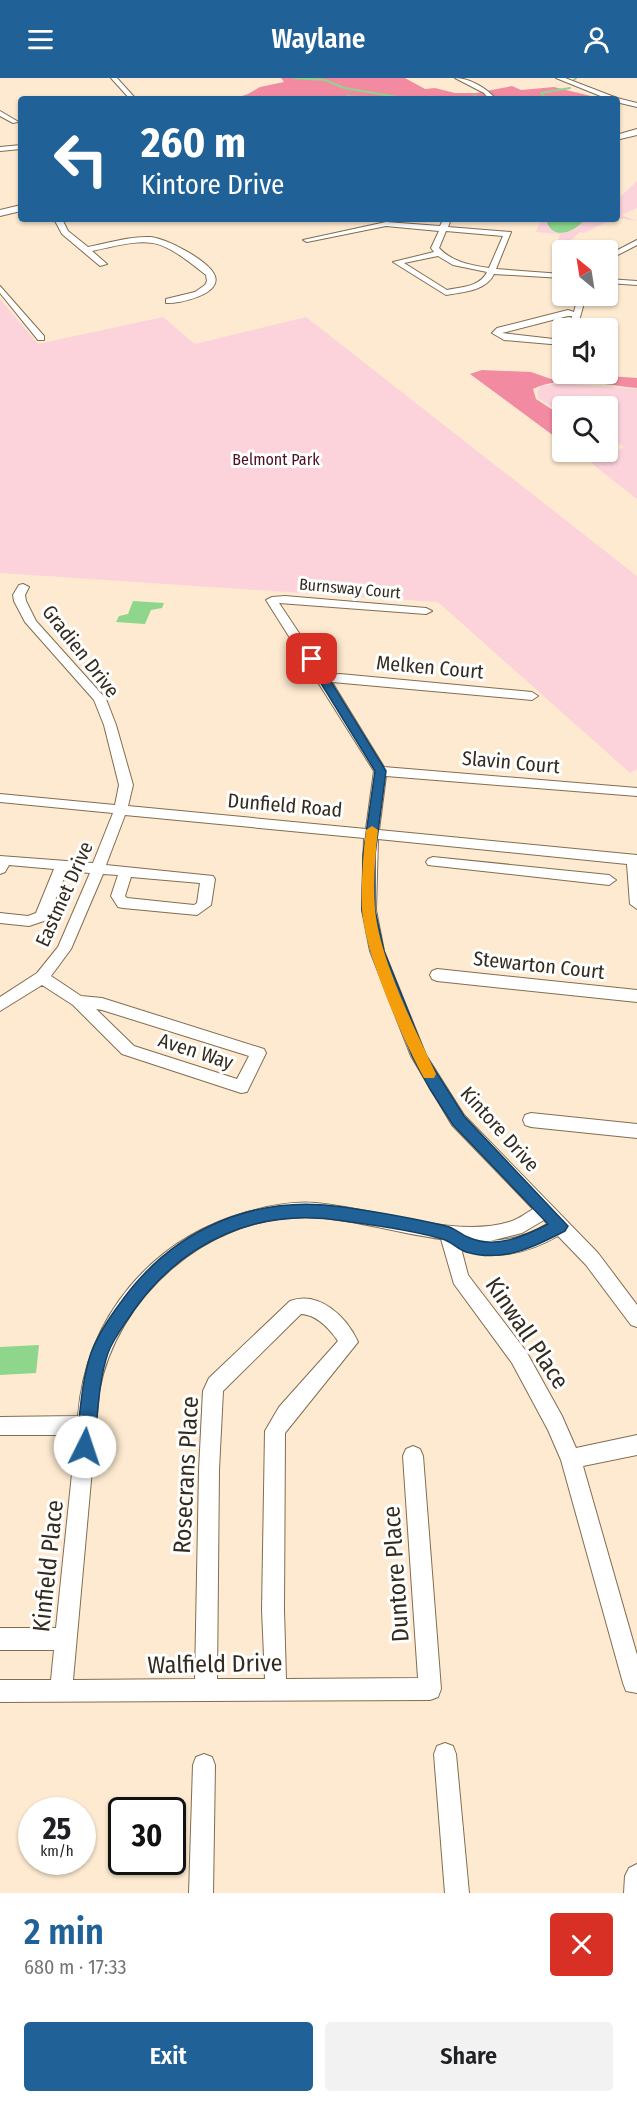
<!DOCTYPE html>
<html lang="en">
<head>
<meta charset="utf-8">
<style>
	:root { --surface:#fff; --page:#f2f2f2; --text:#202124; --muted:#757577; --accent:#206298 }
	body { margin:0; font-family:"Fira Sans Condensed",sans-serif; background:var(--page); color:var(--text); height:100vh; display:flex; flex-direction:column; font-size:22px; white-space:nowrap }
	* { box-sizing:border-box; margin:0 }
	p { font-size:20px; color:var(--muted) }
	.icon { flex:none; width:33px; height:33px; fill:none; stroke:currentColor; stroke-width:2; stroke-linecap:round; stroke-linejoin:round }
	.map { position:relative; height:1815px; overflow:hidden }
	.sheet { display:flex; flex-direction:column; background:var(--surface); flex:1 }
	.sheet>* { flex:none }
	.guide { position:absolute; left:18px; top:18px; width:602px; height:126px; border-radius:6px; box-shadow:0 2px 4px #0004; background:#206298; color:#fff; overflow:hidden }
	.needle { width:39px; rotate:330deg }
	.controls { position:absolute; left:552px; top:162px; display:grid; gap:12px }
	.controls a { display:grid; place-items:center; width:66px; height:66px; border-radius:6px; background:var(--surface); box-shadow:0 2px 4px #0004; font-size:30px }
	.speed { position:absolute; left:18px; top:1719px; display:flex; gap:12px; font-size:30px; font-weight:700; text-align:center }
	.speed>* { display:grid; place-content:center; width:78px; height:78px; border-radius:50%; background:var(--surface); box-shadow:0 2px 4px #0004; line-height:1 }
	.speed small { font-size:15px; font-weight:400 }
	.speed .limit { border:3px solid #111; border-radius:9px; background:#fff; color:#111 }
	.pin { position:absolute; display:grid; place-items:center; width:51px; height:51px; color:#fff; margin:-26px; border-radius:12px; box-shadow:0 3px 9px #0006 }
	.me { position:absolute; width:66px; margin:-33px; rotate:4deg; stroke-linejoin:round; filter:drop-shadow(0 0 4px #0008) }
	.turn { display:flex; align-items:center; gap:21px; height:126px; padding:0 24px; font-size:27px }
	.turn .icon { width:78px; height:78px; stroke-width:2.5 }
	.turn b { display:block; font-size:42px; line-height:51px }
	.round { display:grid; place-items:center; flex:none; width:63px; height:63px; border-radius:6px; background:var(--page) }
	.headline { display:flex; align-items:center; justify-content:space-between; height:102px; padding:0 24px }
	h1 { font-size:36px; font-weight:600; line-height:45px; color:var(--accent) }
	.primary-button { display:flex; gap:12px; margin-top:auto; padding:12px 24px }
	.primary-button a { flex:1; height:69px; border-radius:6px; background:var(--accent); color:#fff; font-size:24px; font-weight:600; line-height:69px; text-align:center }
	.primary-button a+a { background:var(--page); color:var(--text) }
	header { display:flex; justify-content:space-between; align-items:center; height:78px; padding:0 24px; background:var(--accent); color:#fff; font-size:27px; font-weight:600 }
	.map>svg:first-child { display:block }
	.green { fill:#fcd3da }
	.forest { fill:#f28ba2 }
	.water { fill:#8dd68c }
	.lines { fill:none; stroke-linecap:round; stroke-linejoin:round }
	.stream { stroke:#8dd68c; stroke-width:2 }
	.minor-casing { stroke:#826d50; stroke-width:2 }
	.major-casing { stroke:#826d50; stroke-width:2 }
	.minor { fill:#fff; fill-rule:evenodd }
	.major { fill:#fff; fill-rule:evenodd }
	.route { fill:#206298; stroke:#154063; stroke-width:1.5 }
	.slow { fill:#f59e0b }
	.labels { text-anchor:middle; stroke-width:6; stroke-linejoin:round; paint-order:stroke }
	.far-park-label { font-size:16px; fill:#4e0f23; stroke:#fff }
	.far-street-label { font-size:16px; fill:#342b1f; stroke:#fff }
	.street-label { font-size:20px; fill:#342b1f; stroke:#fff }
	.near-street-label { font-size:24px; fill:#342b1f; stroke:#fff }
</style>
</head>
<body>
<header><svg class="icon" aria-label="menu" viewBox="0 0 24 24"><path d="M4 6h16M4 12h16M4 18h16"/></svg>Waylane<svg class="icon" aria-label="person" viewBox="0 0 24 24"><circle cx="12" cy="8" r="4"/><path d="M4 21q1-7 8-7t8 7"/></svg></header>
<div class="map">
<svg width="637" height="1815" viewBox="0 0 637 1815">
	<rect width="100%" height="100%" fill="#fdead0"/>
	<path class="green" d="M637,103V130L622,137L637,143L617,140V122Z
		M541,141H613L584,155L580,154L560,172L556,171L560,156L536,154Z
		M0,221L38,266L163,239L195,266L306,239L637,498V691L630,695L438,524L0,495Z
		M559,305L637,311V421L591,385L624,369L608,360V328H562V335L538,320L537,314L541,308Z"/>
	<path class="forest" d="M281,0H405L425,11L435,10L455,15H476L512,8L521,12L554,9L603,21H233L248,16L260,9L284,4Z
		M482,292L531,294L551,301L595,297L637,300V310C604,307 564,296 533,311L536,321L562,338V364L470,296Z"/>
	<path class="water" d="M551,141H585C576,153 555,163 547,145Z
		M133,523L164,525L162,530L151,532L145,546L116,544L119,538L128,536Z
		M39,1267L36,1295L0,1297V1269Z"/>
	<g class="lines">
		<path class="stream" d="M294,0L325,2L344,10L410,21
			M574,2L576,0
			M474,17L479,21
			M347,18L389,21
			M441,21H468
			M547,21L541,15L570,10"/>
		<defs>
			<path id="minor" d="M111,0H117L136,21H130Z
				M455,0C470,0 486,10 496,21H489L484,15Z
				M556,0H565L617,20L637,25V29L616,24V21H608Z
				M0,33L17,43L18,44L13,45L0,38Z
				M21,67V71L0,73V69Z
				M54,141H62L68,153L88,169C108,165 130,158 151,159C167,161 206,181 214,196C225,216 178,226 166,225V221L195,214L205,207L207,203L206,197C157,158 153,159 92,173L107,186L100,188L62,156Z
				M443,142L450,144L448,149L511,154L496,191L562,196V200L494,196C486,213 463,214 446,217L393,184L434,174L431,170L439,153L386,148L307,164L303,162L386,144L440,148ZM446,153L503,158L489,190C470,187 452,184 439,170ZM438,178L453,187L487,194C480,209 461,209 447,212L404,185Z
				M637,162V167L608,182V177Z
				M608,201L637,203V207L608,205Z
				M0,208L44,258V262H38L0,215Z
				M578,218H586L577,250H569L572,238H568L502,255L562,262V267L504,262L492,255L497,250L568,232L574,234Z
				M23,506L29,509L25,517L26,523L36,543L106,621L116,647L133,707L128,728L366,751L374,693L266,522L272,519L285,518L426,530L432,533L426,536L279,525L327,597L340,596L532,614L538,618L532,622L332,604L384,689L637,710V718L386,698L379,752L637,777V831L630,826L627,786L378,761L376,832L384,873L426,977L464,1037L598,1175L637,1227V1249L631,1247L586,1187L558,1158C526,1176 496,1183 461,1170L468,1197L526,1273L562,1338L576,1370L637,1357V1377L583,1388L637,1577V1615L626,1613L623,1605L561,1382L548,1352L512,1285L454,1206L441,1161C396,1155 351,1140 306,1139C207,1138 116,1219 99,1314L73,1602L195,1601L199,1392L203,1313L209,1300L290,1223C319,1212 347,1239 358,1264L285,1355L284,1532L286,1601L418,1600L403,1378L406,1371L413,1368L420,1371L423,1378L441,1611L438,1619L430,1622L0,1624V1602H51L54,1572H0V1550H56L76,1357H0V1339L78,1338C86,1239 151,1161 247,1134C269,1128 292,1123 315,1125C372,1129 454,1161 509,1144C517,1142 525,1136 533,1131L452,1047L411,978L370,873L362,832L364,760L125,737L106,787L213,798L215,801L211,827L197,837L123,830L118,829L111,818L118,797L103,796L71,871L51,898L81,918L102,920L264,971L266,975L247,1014L241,1015L122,976L73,927L42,907L0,933V919L37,895L58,869L90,795L67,793L47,842L29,848L0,845V835L28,838L36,835L54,791L9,787L5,794L0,796V778L93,785L113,735L0,724V716L115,727L119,707L104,647L94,622L25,544L14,523L13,517L19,507ZM131,799L200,805L197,825L194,827L127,820L125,818ZM96,931L102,932L249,978L237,1001L134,968ZM544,1142L547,1146C529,1157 511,1162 490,1163L522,1155ZM301,1236C317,1237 329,1250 338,1263L279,1329L265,1353L262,1532L265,1601H217L219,1392L223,1313Z
				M433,779L609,797L616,802L609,807L428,787L426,784L428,781Z
				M437,891L637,912V924L437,903L432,901L430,897L432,893Z
				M531,1035L637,1046V1060L531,1049L525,1047L523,1042L525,1037Z
				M445,1665L453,1668L456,1676L469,1815H445L434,1676L437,1668Z
				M204,1676L212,1679L215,1687L213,1815H189L193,1687L196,1679Z
				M637,1786V1815H624L625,1798L629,1790Z"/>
			<path id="major" d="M637,51V57L616,62V57Z
				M21,127V133L0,138V132Z"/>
		</defs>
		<use href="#minor" class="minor-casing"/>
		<use href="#major" class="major-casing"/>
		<use href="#minor" class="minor"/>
		<use href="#major" class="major"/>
	</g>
	<path class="route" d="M312,578L317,581L386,693L375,777V832L384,873L426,978L464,1038L568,1148L565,1153C534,1169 503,1185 466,1174C457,1171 451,1163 442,1161C414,1152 374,1147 344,1143C259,1129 184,1162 134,1232C125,1246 114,1259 108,1275C98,1304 98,1338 94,1369L92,1375L85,1378L79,1375L76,1369C80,1338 81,1305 91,1275C98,1256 109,1240 121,1224C173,1151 254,1116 343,1129C377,1134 412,1140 446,1148C455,1150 461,1157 470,1160C496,1171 525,1158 548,1146L453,1047L430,1011L412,978L371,873L362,832L363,777L375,693L306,581Z"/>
	<path class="slow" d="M372,748L378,752C375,778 373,805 375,831C379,880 415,951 436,996L434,1000H424C402,959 365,876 362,831C361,805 363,778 366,752Z"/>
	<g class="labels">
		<g class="far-park-label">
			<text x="276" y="387">Belmont Park</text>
		</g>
		<g class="far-street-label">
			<text transform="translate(350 510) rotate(5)" y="6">Burnsway Court</text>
		</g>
		<g class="street-label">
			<text transform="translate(81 573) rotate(52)" y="7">Gradien Drive</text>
			<text transform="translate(430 589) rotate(5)" y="7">Melken Court</text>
			<text transform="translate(511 684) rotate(5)" y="7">Slavin Court</text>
			<text transform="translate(285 727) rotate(5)" y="7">Dunfield Road</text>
			<text transform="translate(64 816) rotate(-66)" y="7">Eastmet Drive</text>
			<text transform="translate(539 887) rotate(6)" y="7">Stewarton Court</text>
			<text transform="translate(196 973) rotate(18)" y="7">Aven Way</text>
			<text transform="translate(500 1051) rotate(48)" y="7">Kintore Drive</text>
		</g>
		<g class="near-street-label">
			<text transform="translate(527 1255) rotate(56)" y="8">Kinwall Place</text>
			<text transform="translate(186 1397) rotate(-87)" y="8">Rosecrans Place</text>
			<text transform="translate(48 1488) rotate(-84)" y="8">Kinfield Place</text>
			<text transform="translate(396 1496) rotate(-94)" y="8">Duntore Place</text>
			<text transform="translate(215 1586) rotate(-1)" y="8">Walfield Drive</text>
		</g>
	</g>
</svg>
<div class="controls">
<a><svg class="needle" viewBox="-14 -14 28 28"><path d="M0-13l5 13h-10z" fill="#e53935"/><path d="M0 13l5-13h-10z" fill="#757577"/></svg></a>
<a><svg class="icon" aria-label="sound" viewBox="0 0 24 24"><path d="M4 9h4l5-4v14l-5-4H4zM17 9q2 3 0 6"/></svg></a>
<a><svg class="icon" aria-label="search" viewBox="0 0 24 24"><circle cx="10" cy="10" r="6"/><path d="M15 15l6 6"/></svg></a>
</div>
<div class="speed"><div>25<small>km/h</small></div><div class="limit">30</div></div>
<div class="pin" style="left:312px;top:581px;background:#d93025"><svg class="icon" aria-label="arrive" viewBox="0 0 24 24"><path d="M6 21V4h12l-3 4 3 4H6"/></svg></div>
<svg class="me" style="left:85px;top:1369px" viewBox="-20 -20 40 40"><circle r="19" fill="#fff"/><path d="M0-13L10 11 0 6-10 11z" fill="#206298"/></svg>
<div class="guide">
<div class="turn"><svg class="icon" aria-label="left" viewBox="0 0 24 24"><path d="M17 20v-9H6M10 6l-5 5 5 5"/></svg><div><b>260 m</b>Kintore Drive</div></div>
</div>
</div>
<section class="sheet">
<div class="headline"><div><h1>2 min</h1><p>680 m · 17:33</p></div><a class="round" style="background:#d93025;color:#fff"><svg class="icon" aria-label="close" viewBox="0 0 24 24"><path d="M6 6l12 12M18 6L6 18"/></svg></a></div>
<div class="primary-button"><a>Exit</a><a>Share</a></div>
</section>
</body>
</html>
